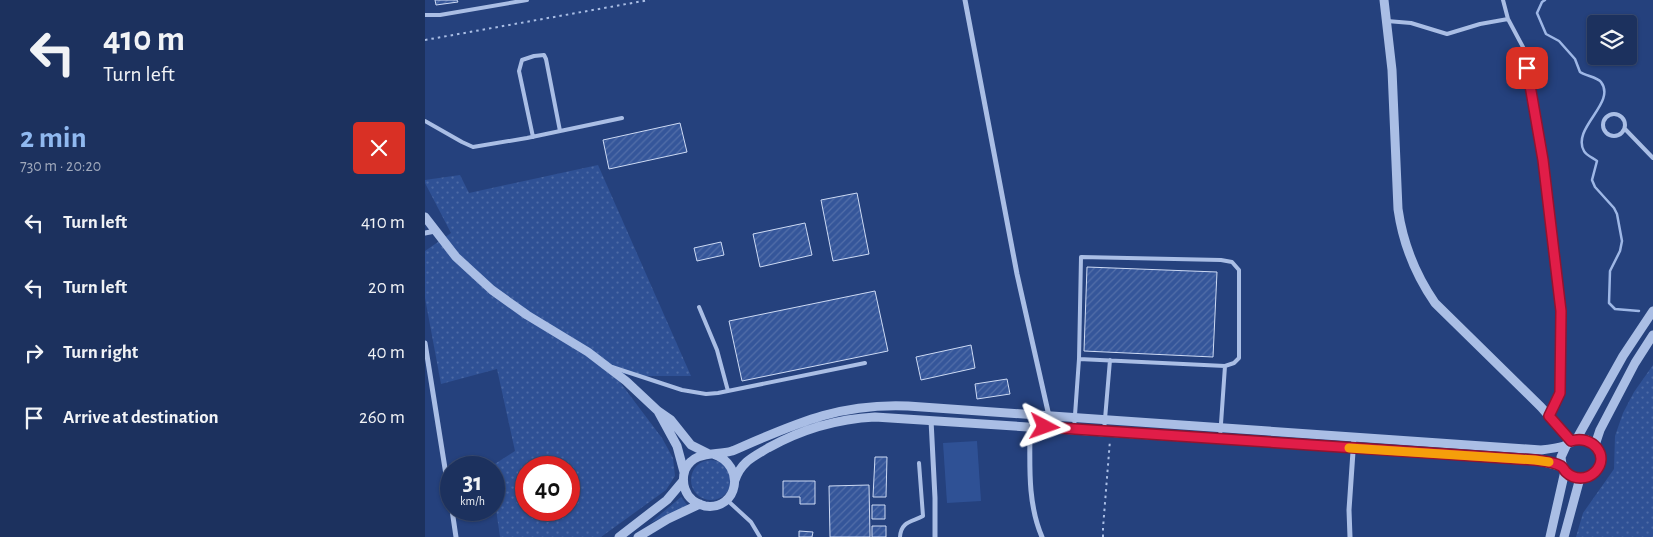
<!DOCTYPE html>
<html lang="en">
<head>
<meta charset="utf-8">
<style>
	:root { --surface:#1c315e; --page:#253964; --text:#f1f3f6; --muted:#a0a9bc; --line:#3a4c73; --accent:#90b9f0 }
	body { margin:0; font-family:"Alegreya Sans",sans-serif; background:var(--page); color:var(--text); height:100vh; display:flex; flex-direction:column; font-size:19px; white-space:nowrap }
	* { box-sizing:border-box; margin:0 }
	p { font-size:16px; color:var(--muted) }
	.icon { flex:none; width:28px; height:28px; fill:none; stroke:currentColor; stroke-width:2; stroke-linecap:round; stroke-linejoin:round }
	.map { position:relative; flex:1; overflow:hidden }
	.drawer { display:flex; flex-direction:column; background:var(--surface); width:425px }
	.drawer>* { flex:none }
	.top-card { background:#1c315e; color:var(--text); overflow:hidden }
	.buttons { position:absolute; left:1162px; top:15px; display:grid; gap:10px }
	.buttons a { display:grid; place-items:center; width:50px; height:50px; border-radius:5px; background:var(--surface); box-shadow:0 1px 4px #0004,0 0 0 1px var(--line); font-size:25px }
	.speed { position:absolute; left:15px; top:456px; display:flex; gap:10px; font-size:25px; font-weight:700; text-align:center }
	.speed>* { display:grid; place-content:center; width:65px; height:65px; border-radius:50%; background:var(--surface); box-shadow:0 1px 4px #0004,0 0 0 1px var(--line); line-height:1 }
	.speed small { font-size:12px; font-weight:400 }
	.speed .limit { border:8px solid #d22; background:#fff; color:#111 }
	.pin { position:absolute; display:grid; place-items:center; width:42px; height:42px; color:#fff; margin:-21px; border-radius:10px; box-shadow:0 2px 8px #0006 }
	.me { position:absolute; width:55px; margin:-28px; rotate:94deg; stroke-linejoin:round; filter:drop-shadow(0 0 4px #0008) }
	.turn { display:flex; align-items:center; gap:18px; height:105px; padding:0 20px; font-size:22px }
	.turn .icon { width:65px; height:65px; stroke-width:2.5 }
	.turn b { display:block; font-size:35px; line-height:42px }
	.round { display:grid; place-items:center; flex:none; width:52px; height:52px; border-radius:5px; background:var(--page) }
	.headline { display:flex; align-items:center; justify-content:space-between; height:85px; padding:0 20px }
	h1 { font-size:30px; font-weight:600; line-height:38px; color:var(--accent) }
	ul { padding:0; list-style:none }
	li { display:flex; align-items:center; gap:15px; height:65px; padding:0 20px }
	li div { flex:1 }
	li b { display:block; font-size:19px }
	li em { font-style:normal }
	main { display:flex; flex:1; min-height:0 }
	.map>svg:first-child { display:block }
	.grass { fill:url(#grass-dots); fill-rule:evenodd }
	.garden { fill:#2f5195 }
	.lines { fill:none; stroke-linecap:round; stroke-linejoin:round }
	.stream { stroke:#9eb7e6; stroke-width:2.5 }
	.building { fill:url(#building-hatch); stroke:#cddaf4 }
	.path { stroke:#aabee5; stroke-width:2; stroke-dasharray:2.5 4; stroke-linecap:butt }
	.service { stroke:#aabee5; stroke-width:4 }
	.minor { stroke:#aabee5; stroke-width:5 }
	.tertiary { stroke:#aabee5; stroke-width:9 }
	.route-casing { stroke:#92132f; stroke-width:12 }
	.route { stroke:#e11d48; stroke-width:9 }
	.slow { stroke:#f59e0b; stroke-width:9 }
</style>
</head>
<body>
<main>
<section class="drawer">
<div class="top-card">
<div class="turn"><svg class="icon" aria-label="left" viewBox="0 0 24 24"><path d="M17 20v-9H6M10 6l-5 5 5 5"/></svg><div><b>410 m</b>Turn left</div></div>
</div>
<div class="headline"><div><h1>2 min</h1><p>730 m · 20:20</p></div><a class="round" style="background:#d93025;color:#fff"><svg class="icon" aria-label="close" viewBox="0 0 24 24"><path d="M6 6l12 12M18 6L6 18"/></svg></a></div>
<ul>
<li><svg class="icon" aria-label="left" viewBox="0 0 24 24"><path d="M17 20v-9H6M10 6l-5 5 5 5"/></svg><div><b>Turn left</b></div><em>410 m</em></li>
<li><svg class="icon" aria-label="left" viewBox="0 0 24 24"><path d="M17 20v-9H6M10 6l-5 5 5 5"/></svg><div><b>Turn left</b></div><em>20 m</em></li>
<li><svg class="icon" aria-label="right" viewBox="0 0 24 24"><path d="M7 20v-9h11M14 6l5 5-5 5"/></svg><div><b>Turn right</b></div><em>40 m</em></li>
<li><svg class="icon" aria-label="arrive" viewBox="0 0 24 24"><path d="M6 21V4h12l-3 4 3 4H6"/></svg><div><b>Arrive at destination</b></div><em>260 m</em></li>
</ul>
</section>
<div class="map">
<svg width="1228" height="537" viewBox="0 0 1228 537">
	<defs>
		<pattern id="grass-dots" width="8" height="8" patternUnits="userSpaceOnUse" patternTransform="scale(1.25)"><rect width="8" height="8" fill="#2f5195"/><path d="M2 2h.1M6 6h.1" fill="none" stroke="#4e6ba5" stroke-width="1.8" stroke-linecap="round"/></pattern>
		<pattern id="building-hatch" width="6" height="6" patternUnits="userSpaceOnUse" patternTransform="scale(1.25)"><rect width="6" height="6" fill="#35569a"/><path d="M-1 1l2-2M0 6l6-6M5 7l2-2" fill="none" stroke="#536fa9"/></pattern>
	</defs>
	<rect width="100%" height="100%" fill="#25417d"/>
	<path class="grass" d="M173,165L266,376H220L188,373L237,438L248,458L250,476L241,490L176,537H75L69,495V468L65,467L90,451L72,369L16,384L0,298V251L26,233L0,183V180L35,175L44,193ZM101,468H144V510H101Z
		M1228,365V537H1151L1158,513L1189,469L1190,436L1198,413L1209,392Z
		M266 480a20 20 0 1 1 40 0a20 20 0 1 1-40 0Z
		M256,497L263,506L225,523Z"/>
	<path class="garden" d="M552,441L556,501L522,503L518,443Z"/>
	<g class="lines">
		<path class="stream" d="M1120,0L1117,2L1112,13L1121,34L1134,41L1150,59L1155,72C1161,76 1172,77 1176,82C1192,103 1146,128 1159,151C1161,155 1168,158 1172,161L1167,180L1170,187L1189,208L1192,214L1197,241L1195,251L1185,271L1184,303L1190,309L1214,311"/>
	</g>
	<path class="building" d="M10,0H32L33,2L11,5Z
		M255,123L262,152L184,169L178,140Z
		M432,193L444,254L408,261L396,200Z
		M380,223L387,255L335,267L328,234Z
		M296,242L299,255L272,261L269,248Z
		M662,267L792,272L788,357L659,351Z
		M450,291L463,351L317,381L304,321Z
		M546,345L550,368L496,380L491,357Z
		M582,379L585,394L552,399L550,384Z
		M450,457H462L461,497H448Z
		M358,481H390V504H375V497H358Z
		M444,485L445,537H405L404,486Z
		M447,505H460V519H447Z
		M447,526H461V537H447Z
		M374,531L388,532L387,537H374Z"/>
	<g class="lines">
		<path class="path" d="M0,40L224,0
			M678,537V528L685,440"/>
		<path class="service" d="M1078,0L1083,19L1099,49L1118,160L1136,311L1135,393L1123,415
			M0,15H15L102,0
			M962,21L986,23L1022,34L1055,24L1083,19
			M1178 125a11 11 0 1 1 22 0a11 11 0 1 1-22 0Z
			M0,121L37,142L48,147L102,138L197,118
			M1200,129L1228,158
			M108,137L94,71L97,60L109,56L119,55L121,59L135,131
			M274,307L292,350L303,391
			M187,367L257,390L281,394L293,393L440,363
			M649,429L654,359L656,257L796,260L807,262L814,270V358L809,363L800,366L654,359
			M679,431L685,360
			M795,438L800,366
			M302,500L326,522L335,537
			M475,537C476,521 487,522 498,516L494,463"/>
		<path class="minor" d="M540,0L592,274L624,416
			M0,233L10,231
			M0,343L26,506
			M506,420L510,498V537
			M605,426C605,464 602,502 617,537
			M27,510L31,537
			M925,537L924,510L929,437"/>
		<path class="tertiary" d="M959,0L967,70L973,209C978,244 990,274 1010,303L1116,407L1146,441
			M0,217L31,257L67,290L102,315L163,352L180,365L201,381L233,411L246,420L266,445L284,454
			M233,411L252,446L259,472
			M1151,440L1198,356L1228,311
			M1170,445L1175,430L1210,363L1228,335
			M288,454C322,465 313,511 280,506C271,504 263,498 260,489C258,483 258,476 260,470C269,450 290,456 307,451C370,424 413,403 483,406L1116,450C1124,449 1132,448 1139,446C1145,443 1150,439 1157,439C1163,439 1169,443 1173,449C1188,476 1138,494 1136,457L1142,444
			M310,480C316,462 328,457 343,448C377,429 411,419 450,417L1110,460L1138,467
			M194,537L242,500L258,481
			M213,537L243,519L275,504
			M1125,537L1140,471
			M1139,537L1155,478"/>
	</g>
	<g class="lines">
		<defs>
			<path id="route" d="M620,427L1110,460C1118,461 1129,462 1136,466C1139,468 1139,470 1141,472C1149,480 1162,480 1170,472C1186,456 1167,434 1146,441L1124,416L1135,393L1136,311L1118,160L1102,68"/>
		</defs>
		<use href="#route" class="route-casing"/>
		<use href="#route" class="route"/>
		<path class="slow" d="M924,448L1110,460L1124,462"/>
	</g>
</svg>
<div class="buttons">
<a><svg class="icon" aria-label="layers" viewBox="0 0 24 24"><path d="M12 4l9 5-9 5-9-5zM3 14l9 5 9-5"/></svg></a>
</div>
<div class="speed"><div>31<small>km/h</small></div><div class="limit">40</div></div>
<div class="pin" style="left:1102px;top:68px;background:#d93025"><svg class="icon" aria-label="arrive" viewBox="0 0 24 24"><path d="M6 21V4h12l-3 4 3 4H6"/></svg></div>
<svg class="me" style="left:620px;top:427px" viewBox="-20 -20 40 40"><path d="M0-17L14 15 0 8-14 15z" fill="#e11d48" stroke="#fff" stroke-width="4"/></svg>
</div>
</main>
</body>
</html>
